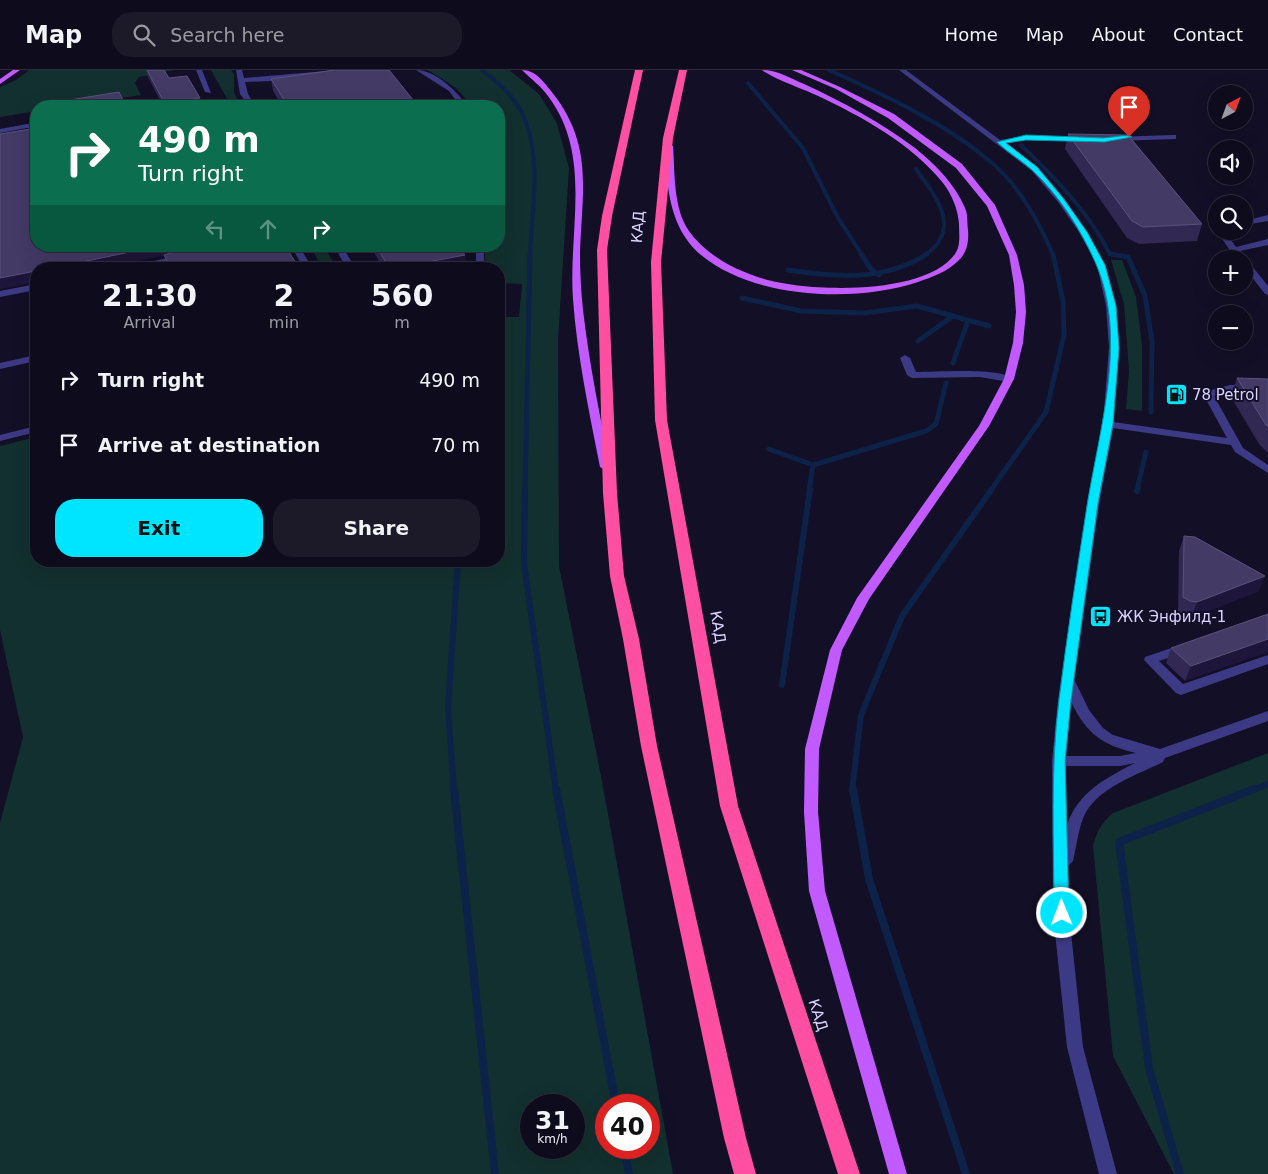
<!DOCTYPE html>
<html lang="en">
<head>
<meta charset="utf-8">
<style>
	:root { --surface:#0e0b1c; --page:#1c1929; --text:#f1f3f6; --muted:#9b9ba3; --line:#2e2b3b; --accent:#00e5ff }
	body { margin:0; font-family:"DejaVu Sans",sans-serif; background:var(--page); color:var(--text); height:100vh; display:flex; flex-direction:column; font-size:19px; white-space:nowrap }
	* { box-sizing:border-box; margin:0 }
	p { font-size:16px; color:var(--muted) }
	.icon { flex:none; width:28px; height:28px; fill:none; stroke:currentColor; stroke-width:2; stroke-linecap:round; stroke-linejoin:round }
	.map { position:relative; flex:1; overflow:hidden }
	.drawer { position:absolute; left:30px; top:192px; width:475px; height:305px; display:flex; flex-direction:column; background:var(--surface); border-radius:20px; box-shadow:0 5px 20px #0002,0 0 0 1px var(--line) }
	.drawer>* { flex:none }
	.guide { position:absolute; left:30px; top:30px; width:475px; height:152px; border-radius:20px; box-shadow:0 5px 20px #0002,0 0 0 1px var(--line); background:#0b6e4f; color:#fff; overflow:hidden }
	.needle { width:32px; rotate:41deg }
	.buttons { position:absolute; left:1208px; top:15px; display:grid; gap:10px }
	.buttons a { display:grid; place-items:center; width:45px; height:45px; border-radius:50%; background:var(--surface); box-shadow:0 5px 20px #0002,0 0 0 1px var(--line); font-size:25px }
	.speed { position:absolute; left:520px; top:1024px; display:flex; gap:10px; font-size:25px; font-weight:700; text-align:center }
	.speed>* { display:grid; place-content:center; width:65px; height:65px; border-radius:50%; background:var(--surface); box-shadow:0 5px 20px #0002,0 0 0 1px var(--line); line-height:1 }
	.speed small { font-size:12px; font-weight:400 }
	.speed .limit { border:8px solid #d22; background:#fff; color:#111 }
	.pin { position:absolute; display:grid; place-items:center; width:42px; height:42px; color:#fff; margin:-51px -21px; border-radius:50% 50% 50% 0; rotate:-45deg; box-shadow:0 0 5px #0007 }
	.pin .icon { rotate:45deg }
	.me { position:absolute; width:55px; margin:-28px; rotate:359deg; stroke-linejoin:round; filter:drop-shadow(0 0 4px #0008) }
	.turn { display:flex; align-items:center; gap:18px; height:105px; padding:0 25px; font-size:22px }
	.turn .icon { width:65px; height:65px; stroke-width:2.5 }
	.turn b { display:block; font-size:35px; line-height:42px }
	.lanes { display:flex; align-items:center; height:48px; padding:0 25px; background:#0003; justify-content:center; gap:25px; direction:ltr }
	.lanes .off { opacity:.35 }
	.eta { display:flex; justify-content:space-evenly; align-items:center; height:85px; text-align:center }
	.eta b { font-size:30px; font-weight:700; line-height:35px }
	.button { display:flex; gap:10px; margin-top:auto; padding:10px 25px }
	.button a { flex:1; height:58px; border-radius:20px; background:var(--accent); color:#111; font-size:20px; font-weight:700; line-height:58px; text-align:center }
	.button a+a { background:var(--page); color:var(--text) }
	ul { padding:0; list-style:none }
	li { display:flex; align-items:center; gap:15px; height:65px; padding:0 25px }
	li div { flex:1 }
	li b { display:block; font-size:19px }
	li em { font-style:normal }
	header { display:flex; align-items:center; gap:30px; box-sizing:border-box; height:70px; padding:0 25px; background:var(--surface); border-bottom:1px solid var(--line) }
	header strong { font-size:24px }
	nav { display:flex; gap:28px; margin-inline-start:auto; font-size:18px }
	.search { width:350px; height:45px; background:var(--page); display:flex; align-items:center; gap:12px; box-sizing:border-box; padding:0 18px; border-radius:20px; color:var(--muted); font-size:19px }
	.map>svg:first-child { display:block }
	.green { fill:#12302f; fill-rule:evenodd }
	.lines { fill:none; stroke-linecap:round; stroke-linejoin:round }
	.stream-far3 { stroke:#0c2248; stroke-width:4 }
	.stream-far2 { stroke:#0c2248; stroke-width:5 }
	.stream-far1 { stroke:#0c2248; stroke-width:6 }
	.stream { stroke:#0c2248; stroke-width:8 }
	.minor { fill:#3d3a85; fill-rule:evenodd }
	.major { fill:#c25bff; fill-rule:evenodd }
	.highway { fill:#ff4fa3; fill-rule:evenodd }
	.wall { fill:#312854 }
	.shaded-wall { fill:#1d163a }
	.building { fill:#433a66; stroke:#5a527e }
	.route { fill:#00e5ff; stroke:#0095a6 }
	.labels { text-anchor:middle; stroke-width:4; stroke-linejoin:round; paint-order:stroke }
	.street-label { font-size:15px; fill:#d9d4ff; stroke:#130f26 }
	.poi-label { font-size:15px; fill:#d9d4ff; stroke:#130f26; text-anchor:start }
</style>
</head>
<body>
<header>
<strong>Map</strong>
<div class="search"><svg class="icon" aria-label="search" viewBox="0 0 24 24"><circle cx="10" cy="10" r="6"/><path d="M15 15l6 6"/></svg>Search here</div>
<nav><a>Home</a><a>Map</a><a>About</a><a>Contact</a></nav>
</header>
<div class="map">
<svg width="1268" height="1104" viewBox="0 0 1268 1104">
	<rect width="100%" height="100%" fill="#130f26"/>
	<path class="green" d="M29,0H174L139,7L135,13L141,25L69,36H36V41L0,47V17L16,10Z
		M211,0H231L234,4V23L241,36H220L230,34Z
		M428,0H509L538,23L548,38L557,54L569,98L558,270L559,496L602,711L673,1104H0V753L23,667L0,560V376L36,367V491H499V247H519L522,214L499,213V199H485V176H499V36H472L456,18ZM531,1035H574V1078H531ZM606,1035H649V1078H606Z
		M310,176H324L337,199H323Z
		M1111,190H1122L1136,227L1142,276V341L1126,339L1129,301L1124,234Z
		M1268,683V1104H1174L1113,986L1093,776C1097,761 1101,753 1113,743Z"/>
	<g class="lines">
		<path class="stream-far3" d="M482,0C497,12 512,24 521,41C543,84 532,139 530,185
			M829,0C882,24 941,51 986,88C1017,112 1038,149 1053,185
			M748,13L803,78L837,146L862,185
			M1021,75C1055,108 1088,141 1110,184L1115,185
			M916,99C936,127 963,159 925,185"/>
		<path class="stream-far2" d="M861,184L871,199L879,205
			M1110,184L1128,187L1145,226L1152,271L1151,342
			M788,200C836,207 884,212 927,184
			M742,228L801,241L865,243L917,236L989,256
			M918,271L953,246
			M953,293L968,251
			M769,379L813,395L926,361L936,354L946,313
			M525,420L530,184
			M809,420L813,395
			M991,420L1046,342L1064,265L1063,231L1053,184
			M1137,420L1146,382"/>
		<path class="stream-far1" d="M525,419L524,494L556,721
			M1137,421L1138,419
			M782,615L810,419
			M454,721L448,637L458,491
			M852,721L861,645L902,546L992,419
			M1251,721L1268,714"/>
		<path class="stream" d="M454,719L495,1104
			M556,719L616,1035
			M853,719L869,809L966,1104
			M624,1078L629,1104
			M1180,1104L1149,998L1119,772L1254,719"/>
		<path class="minor" d="M196,0H202L211,23L205,22Z
			M236,0H242L244,8L336,0L271,11L245,12L248,24L255,36H249L240,24Z
			M416,0C435,0 457,21 467,36H460L449,21Z
			M899,0H906L1000,70L1025,66L1083,67L1087,69L1083,71L1025,70L1005,73L1038,97L1064,128L1087,162L1105,195L1116,236L1119,277L1113,352L1227,368L1203,324L1204,322L1230,315L1268,314V320L1230,321L1214,326L1243,378L1268,395V403L1235,382L1231,375L1113,358L1099,433L1074,609L1089,640L1103,658L1113,665L1160,679L1268,641V651L1165,688L1163,692C1137,705 1102,716 1086,742C1078,757 1077,775 1073,791L1068,796L1069,843L1083,977L1117,1104H1099L1067,977L1053,843L1052,691L1058,630L1087,433L1103,354L1109,277L1106,236L1097,195L1079,162L1058,132L1032,101ZM1071,632C1087,664 1102,675 1136,683L1120,686H1066ZM1135,693C1106,708 1078,722 1067,755L1066,696H1120Z
			M27,54L36,55V59L27,58L0,63V59Z
			M1173,65H1176V69L1113,71L1109,69L1113,67Z
			M1268,145V151L1244,155V151Z
			M1216,160L1225,161L1236,177L1268,169V175L1240,181L1268,216V225L1265,224L1244,197V189H1236Z
			M291,176H299L313,199H304Z
			M334,176H342L356,199H347Z
			M476,176H484V195L482,199H473L476,195Z
			M183,184L187,187L186,189L140,199H122Z
			M36,214V220L0,227V221Z
			M36,285V291L0,299V293Z
			M905,285L910,288L916,302C936,302 1000,297 1014,309L1009,312L980,307L912,308L907,305L900,288Z
			M36,356V362L0,371V365Z
			M1186,573L1191,574L1192,577L1191,580L1159,591L1183,614L1268,585V594L1181,625L1176,623L1144,590L1145,587Z"/>
		<path class="major" d="M13,0H20L0,14V9Z
			M522,0C535,0 543,11 551,21C594,74 582,121 580,183C580,202 581,221 583,240C589,293 600,345 610,397L605,400L600,397C589,341 577,285 573,229C568,160 593,86 548,26C541,16 531,9 522,0Z
			M762,0C777,0 790,8 804,14C843,32 880,52 915,78C935,94 955,114 965,138C968,144 967,153 968,160C969,172 967,183 958,191C947,202 932,207 918,212C856,233 754,229 701,185C682,169 673,147 669,123C667,109 663,87 666,74L673,76C675,103 673,138 689,161C707,186 735,200 764,209C808,222 925,226 955,184C961,176 959,164 959,154C958,139 952,125 943,113C912,74 861,46 816,25C801,18 774,9 762,0Z
			M792,0H801L840,17L894,44L962,94L995,135L1017,185L1024,215L1026,242L1023,273L1014,309L989,356L869,529L842,580L819,679L818,742L825,821L907,1104H889L809,821L804,742L805,679L830,580L857,528L979,356L1004,309L1013,273L1016,242L1014,215L1009,185L987,136L956,98L888,48L836,19Z"/>
		<path class="highway" d="M635,0H643L612,146L607,180L617,423L624,506L639,569L657,676L746,1068L756,1104H734L724,1068L641,676L623,569L610,506L603,423L597,180L602,146Z
			M679,0H687L673,68L661,192L667,350L738,736L860,1104H838L720,736L655,350L651,192L663,68Z"/>
	</g>
	<path class="wall" d="M146,0H164L169,8L201,36H163L147,5Z
		M271,9L418,36H282L273,21Z
		M1068,64L1202,154L1197,171L1139,174L1127,168L1065,79Z
		M36,176H285L300,199H169L167,195L165,186Z
		M370,176H458L465,185L466,198L384,199Z
		M1237,308L1268,309V383L1259,374L1231,327Z
		M1184,466L1259,521L1191,548L1184,547L1178,542L1179,481Z
		M1268,544L1185,611L1166,593L1171,578Z"/>
	<path class="shaded-wall" d="M200,28L201,36H184L182,31Z
		M159,176H210L100,199H48Z
		M465,185L466,198L465,199H392Z
		M36,201V212L0,219V208Z
		M1265,506L1259,521L1191,548L1197,532Z
		M1268,569V582L1185,611L1191,596Z"/>
	<path class="building" d="M147,0H164L169,8L187,6L200,28L182,31L186,36H166Z
		M335,0H389L418,36H288L271,9Z
		M119,22L126,36H65L63,31Z
		M36,58V176H159L48,199H36V201L0,208V64Z
		M1068,64L1128,65L1202,154L1143,157L1132,151Z
		M198,176H285L300,199H171L164,185Z
		M376,176H458L465,185L390,199Z
		M1237,308L1268,309V357L1266,355Z
		M1184,466L1195,467L1265,506L1197,532L1190,531L1183,527Z
		M1268,544V569L1191,596L1171,578Z"/>
	<path class="route" d="M1026,65L1104,68L1129,65L1132,67L1104,72L1026,70L1006,73L1037,97L1063,128L1087,162L1105,195L1116,236L1119,278L1113,354L1098,433L1071,630L1065,691L1069,843L1066,847H1057L1054,843C1054,772 1050,701 1059,630C1067,565 1077,500 1087,436C1099,360 1128,268 1096,194C1082,161 1058,124 1032,100C1021,90 1007,82 997,72Z"/>
	<defs>
		<symbol id="fuel-square" viewBox="-11 -11 22 22"><rect x="-9" y="-9" width="18" height="18" rx="4" fill="#00e5ff" stroke="#130f26"/><path d="M-5.5-6h7V0h2V4h1.3V-2.5L3-4.5l.8-.8L6-3V5H2.5V1h-1V6h-7ZM-4.2-4.7v3.2H.2V-4.7Z" fill="#111"/></symbol>
		<symbol id="bus-square" viewBox="-11 -11 22 22"><rect x="-9" y="-9" width="18" height="18" rx="4" fill="#00e5ff" stroke="#130f26"/><path d="M-5-6H5V4H4V6H2V4H-2V6H-4V4H-5ZM-3.5-4V0h7V-4ZM-3.5 1.2v1.5H-2V1.2ZM2 1.2v1.5H3.5V1.2Z" fill="#111"/></symbol>
	</defs>
	<g fill-rule="evenodd">
		<use href="#fuel-square" x="1164" y="312" width="25" height="25"/>
		<use href="#bus-square" x="1088" y="534" width="25" height="25"/>
	</g>
	<g class="labels">
		<g class="street-label">
			<text transform="translate(638 157) rotate(-86)" y="5">КАД</text>
			<text transform="translate(718 557) rotate(80)" y="5">КАД</text>
			<text transform="translate(818 945) rotate(72)" y="5">КАД</text>
		</g>
		<g class="poi-label">
			<text x="1192" y="330">78 Petrol</text>
			<text x="1117" y="552">ЖК Энфилд-1</text>
		</g>
	</g>
</svg>
<div class="buttons">
<a><svg class="needle" viewBox="-14 -14 28 28"><path d="M0-13l5 13h-10z" fill="#e53935"/><path d="M0 13l5-13h-10z" fill="#9b9ba3"/></svg></a>
<a><svg class="icon" aria-label="sound" viewBox="0 0 24 24"><path d="M4 9h4l5-4v14l-5-4H4zM17 9q2 3 0 6"/></svg></a>
<a><svg class="icon" aria-label="search" viewBox="0 0 24 24"><circle cx="10" cy="10" r="6"/><path d="M15 15l6 6"/></svg></a>
<a>+</a>
<a>−</a>
</div>
<div class="speed"><div>31<small>km/h</small></div><div class="limit">40</div></div>
<div class="pin" style="left:1129px;top:67px;background:#d93025"><svg class="icon" aria-label="arrive" viewBox="0 0 24 24"><path d="M6 21V4h12l-3 4 3 4H6"/></svg></div>
<svg class="me" style="left:1062px;top:843px" viewBox="-20 -20 40 40"><circle r="17" fill="#00e5ff" stroke="#fff" stroke-width="3"/><path d="M0-11L8 9 0 5-8 9z" fill="#fff"/></svg>
<div class="guide">
<div class="turn"><svg class="icon" aria-label="right" viewBox="0 0 24 24"><path d="M7 20v-9h11M14 6l5 5-5 5"/></svg><div><b>490 m</b>Turn right</div></div>
<div class="lanes"><svg class="icon off" aria-label="left" viewBox="0 0 24 24"><path d="M17 20v-9H6M10 6l-5 5 5 5"/></svg><svg class="icon off" aria-label="ahead" viewBox="0 0 24 24"><path d="M12 20V5M6 11l6-6 6 6"/></svg><svg class="icon" aria-label="right" viewBox="0 0 24 24"><path d="M7 20v-9h11M14 6l5 5-5 5"/></svg></div>
</div>
<section class="drawer">
<div class="eta">
<div><b>21:30</b><p>Arrival</p></div>
<div><b>2</b><p>min</p></div>
<div><b>560</b><p>m</p></div>
</div>
<ul>
<li><svg class="icon" aria-label="right" viewBox="0 0 24 24"><path d="M7 20v-9h11M14 6l5 5-5 5"/></svg><div><b>Turn right</b></div><em>490 m</em></li>
<li><svg class="icon" aria-label="arrive" viewBox="0 0 24 24"><path d="M6 21V4h12l-3 4 3 4H6"/></svg><div><b>Arrive at destination</b></div><em>70 m</em></li>
</ul>
<div class="button"><a>Exit</a><a>Share</a></div>
</section>
</div>
</body>
</html>
